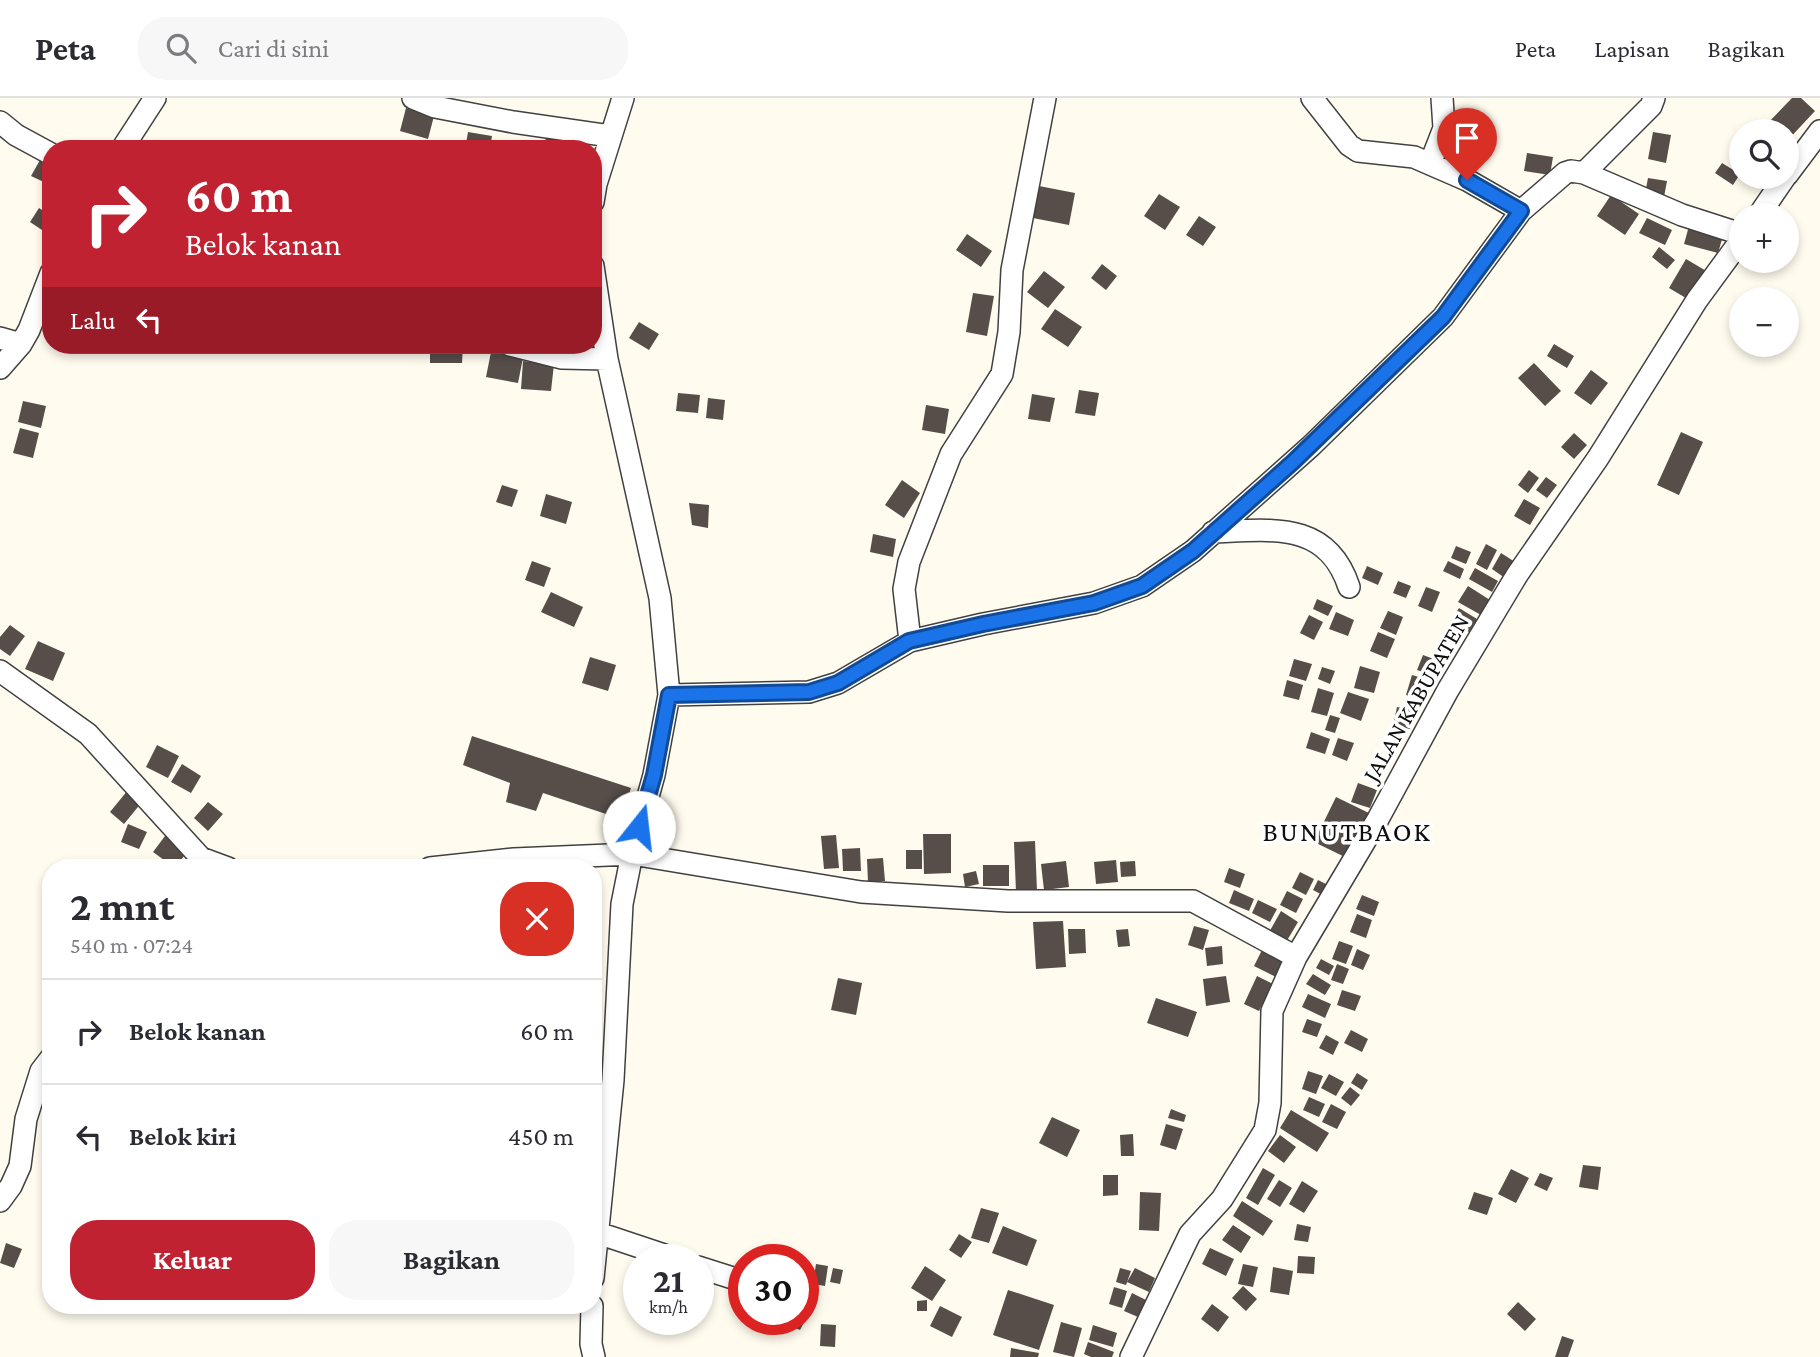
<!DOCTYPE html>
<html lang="id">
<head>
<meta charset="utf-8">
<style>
	:root { --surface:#fff; --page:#f7f7f7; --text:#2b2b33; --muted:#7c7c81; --line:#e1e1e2; --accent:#c12232 }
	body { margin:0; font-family:"Crimson Pro",serif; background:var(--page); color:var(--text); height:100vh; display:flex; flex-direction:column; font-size:26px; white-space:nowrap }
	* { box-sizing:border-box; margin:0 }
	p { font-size:23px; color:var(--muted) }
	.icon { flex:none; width:38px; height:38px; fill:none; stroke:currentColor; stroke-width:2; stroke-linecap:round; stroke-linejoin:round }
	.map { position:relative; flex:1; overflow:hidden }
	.sheet { position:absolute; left:42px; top:761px; width:560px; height:455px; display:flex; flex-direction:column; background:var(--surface); border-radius:28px; box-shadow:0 4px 10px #0003 }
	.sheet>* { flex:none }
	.top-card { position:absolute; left:42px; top:42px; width:560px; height:214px; border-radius:28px; box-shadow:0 4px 10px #0003; background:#c12232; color:#fff; overflow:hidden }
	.controls { position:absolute; left:1729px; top:21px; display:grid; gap:14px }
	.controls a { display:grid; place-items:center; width:70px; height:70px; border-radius:50%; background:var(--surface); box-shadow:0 4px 10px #0003; font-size:35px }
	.speed { position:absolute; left:623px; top:1146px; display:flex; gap:14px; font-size:35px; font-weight:700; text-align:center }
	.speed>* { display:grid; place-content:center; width:91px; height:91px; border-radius:50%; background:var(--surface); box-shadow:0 4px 10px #0003; line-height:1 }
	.speed small { font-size:18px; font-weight:400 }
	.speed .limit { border:10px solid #d22; background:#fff; color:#111 }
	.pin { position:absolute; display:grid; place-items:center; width:60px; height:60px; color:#fff; margin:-72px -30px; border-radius:50% 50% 50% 0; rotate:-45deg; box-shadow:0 0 7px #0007 }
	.pin .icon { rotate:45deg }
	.me { position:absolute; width:77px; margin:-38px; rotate:16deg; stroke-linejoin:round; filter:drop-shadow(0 0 5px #0008) }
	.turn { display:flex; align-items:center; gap:24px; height:147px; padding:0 28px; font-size:32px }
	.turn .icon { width:91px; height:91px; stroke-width:2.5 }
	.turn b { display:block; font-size:49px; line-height:60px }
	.then { display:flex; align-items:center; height:66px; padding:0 28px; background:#0003; gap:14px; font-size:26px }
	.round { display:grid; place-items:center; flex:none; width:74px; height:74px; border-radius:28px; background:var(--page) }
	.headline { display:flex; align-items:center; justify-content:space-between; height:119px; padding:0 28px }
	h1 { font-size:42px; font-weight:700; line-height:52px }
	.cta { display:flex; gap:14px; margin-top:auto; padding:14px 28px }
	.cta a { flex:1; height:80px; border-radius:28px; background:var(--accent); color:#fff; font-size:28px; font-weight:700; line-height:80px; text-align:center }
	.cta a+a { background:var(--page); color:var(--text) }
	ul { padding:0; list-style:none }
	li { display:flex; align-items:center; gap:21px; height:105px; padding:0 28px; border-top:2px solid var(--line) }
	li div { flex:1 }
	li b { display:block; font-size:26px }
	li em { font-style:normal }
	header { display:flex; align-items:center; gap:42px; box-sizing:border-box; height:98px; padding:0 35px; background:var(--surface); border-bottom:2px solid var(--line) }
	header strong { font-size:33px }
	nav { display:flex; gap:38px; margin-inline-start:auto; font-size:24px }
	.search { width:490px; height:63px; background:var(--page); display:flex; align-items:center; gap:18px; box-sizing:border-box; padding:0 24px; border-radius:28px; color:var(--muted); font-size:26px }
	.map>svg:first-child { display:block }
	.building { fill:#574e4a }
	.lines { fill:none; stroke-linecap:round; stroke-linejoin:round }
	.minor-casing { stroke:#414141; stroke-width:24 }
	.minor { stroke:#fff; stroke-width:21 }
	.route-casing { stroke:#114b97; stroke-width:18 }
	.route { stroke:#1a73e8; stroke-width:12 }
	.labels { text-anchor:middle; stroke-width:7; stroke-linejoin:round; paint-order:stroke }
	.street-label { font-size:24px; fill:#0e0e0e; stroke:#fff }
	.quarter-label { font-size:28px; letter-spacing:2px; fill:#0e0e0e; stroke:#fff }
</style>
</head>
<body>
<header>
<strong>Peta</strong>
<div class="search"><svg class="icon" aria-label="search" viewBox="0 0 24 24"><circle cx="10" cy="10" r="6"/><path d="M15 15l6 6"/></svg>Cari di sini</div>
<nav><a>Peta</a><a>Lapisan</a><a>Bagikan</a></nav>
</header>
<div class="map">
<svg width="1820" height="1259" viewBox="0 0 1820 1259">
	<rect width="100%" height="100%" fill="#fffbee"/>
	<path class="building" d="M1792,0H1801L1815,13L1787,43V33H1777L1768,25Z
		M406,10L434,18L428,41L400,33Z
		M468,34L492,38L490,51H465Z
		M1653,34L1671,37L1666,65L1648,61Z
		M546,39L567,43L566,51H544Z
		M1527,55L1553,59L1550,77L1524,73Z
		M40,62L51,68V76L46,85L31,78Z
		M1722,65L1740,76L1733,87L1715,75Z
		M1648,80L1667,83L1664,99L1645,96Z
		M1039,88L1075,95L1069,127L1033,120Z
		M1159,96L1180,109L1165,132L1144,118Z
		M1611,97L1639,116L1625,137L1597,118Z
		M39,110L51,118V138L30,124Z
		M1199,118L1216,129L1203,148L1186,137Z
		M1647,120L1672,132L1665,147L1639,135Z
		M1689,128L1723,138L1718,155L1684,146Z
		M967,136L992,153L981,169L956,152Z
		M1659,149L1675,162L1667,171L1652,159Z
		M1686,161L1708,174L1691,203L1669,190Z
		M1102,166L1117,178L1106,192L1091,180Z
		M1044,173L1065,189L1048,210L1027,194Z
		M973,195L994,198L987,238L966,234Z
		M1055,211L1082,229L1068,249L1041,231Z
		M639,224L659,236L649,252L629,240Z
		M1554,246L1574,258L1567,270L1547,258Z
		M430,247H463L462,265H430Z
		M491,254L523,260L518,285L486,279Z
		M523,263L554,266L551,293L521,291Z
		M1534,265L1561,293L1545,308L1518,280Z
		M1591,272L1608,285L1591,307L1574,295Z
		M1079,292L1099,295L1095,318L1075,315Z
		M678,295L700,297L698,315L676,313Z
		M1032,296L1055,300L1050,324L1028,321Z
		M708,300L725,302L723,322L706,320Z
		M23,303L46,308L41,330L18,324Z
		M926,307L949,311L945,336L922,332Z
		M20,330L39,335L33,360L13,355Z
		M1681,334L1703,344L1679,397L1657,387Z
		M1574,335L1587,347L1574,361L1561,349Z
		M1529,372L1539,380L1528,395L1518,387Z
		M1546,379L1557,387L1547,400L1536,392Z
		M902,382L920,395L904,420L885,407Z
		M502,387L518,392L512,409L496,404Z
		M546,396L572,404L566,426L540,418Z
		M1524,401L1540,410L1530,427L1514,418Z
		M689,405L709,407L708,430L692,427Z
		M873,436L896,441L893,459L870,454Z
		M1486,446L1497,452L1487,472L1476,466Z
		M1456,448L1471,454L1466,466L1451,460Z
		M1501,455L1515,464L1505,480L1492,471Z
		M532,463L551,470L544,489L525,482Z
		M1448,463L1464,471L1460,481L1443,473Z
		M1367,468L1383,475L1378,487L1362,480Z
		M1475,470L1498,483L1492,494L1469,481Z
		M1398,483L1411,488L1406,500L1393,495Z
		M1468,488L1490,502L1481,517L1458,504Z
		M1426,489L1440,494L1432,514L1418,508Z
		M551,494L583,509L574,529L541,514Z
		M1317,501L1333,508L1328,518L1313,511Z
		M1459,510L1477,521L1469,534L1451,523Z
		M1388,513L1403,519L1396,537L1380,530Z
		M1336,514L1354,522L1348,538L1329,531Z
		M1309,517L1323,524L1314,542L1300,535Z
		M10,527L25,538L10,558L0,551V539Z
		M1378,534L1395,541L1387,560L1370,553Z
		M38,543L65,555L53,583L25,571Z
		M1423,557L1439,563L1434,578L1417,572Z
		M590,559L616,567L608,593L582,585Z
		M1294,561L1312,566L1306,583L1289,578Z
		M1360,568L1380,574L1374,595L1354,590Z
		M1322,569L1335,573L1330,586L1318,581Z
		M1412,577L1432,583L1426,603L1406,597Z
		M1287,582L1303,587L1299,602L1283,598Z
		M1318,590L1334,595L1327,618L1311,614Z
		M1348,594L1369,601L1361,623L1340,615Z
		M1397,609L1414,612L1410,631L1393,628Z
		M1330,617L1340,620L1335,635L1325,632Z
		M1311,634L1330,641L1325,656L1306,650Z
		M472,638L631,690L621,721L543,695L536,713L506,704L510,685L463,667Z
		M1338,640L1354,645L1347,663L1332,657Z
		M157,647L179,658L168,680L146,669Z
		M182,666L201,678L191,695L171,684Z
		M1358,685L1377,692L1370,710L1351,704Z
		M128,692L142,704L124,726L110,714Z
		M1336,699L1371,716L1349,761L1314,744Z
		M208,704L223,716L208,733L194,720Z
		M128,726L147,734L139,751L121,744Z
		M168,734L190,750L175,770L153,754Z
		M923,736H951V775L924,776Z
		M836,737L839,770L824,771L821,738Z
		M1035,743L1037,793L1016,794L1014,744Z
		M860,750L861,773H843L842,751Z
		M906,752H922V771H906Z
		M883,760L885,783L868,784L867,761Z
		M1116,762L1118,784L1096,786L1094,764Z
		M1066,763L1069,789L1044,792L1041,766Z
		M1135,763L1136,778L1121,779L1120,764Z
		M983,767H1009V788H983Z
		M1229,770L1245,776L1240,790L1224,784Z
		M976,773L979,786L965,789L963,776Z
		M1300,774L1314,781L1306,797L1292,790Z
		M1318,782L1332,789L1326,799L1313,792Z
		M1234,792L1254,801L1249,813L1229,805Z
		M1287,793L1303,801L1296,815L1280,807Z
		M1362,797L1379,804L1374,818L1356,811Z
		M1258,802L1277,811L1270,824L1252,815Z
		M1281,813L1298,824L1285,846L1268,836Z
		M1357,816L1372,822L1366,840L1350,834Z
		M1063,823L1066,869L1036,871L1033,824Z
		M1194,828L1209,832L1203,852L1188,847Z
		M1068,831H1085L1086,855L1069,856Z
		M1128,831L1130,848L1118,849L1116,832Z
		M1339,843L1353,848L1346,866L1332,861Z
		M1222,848L1223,866L1207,868L1205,850Z
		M1263,850L1287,862L1278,880L1254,868Z
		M1357,851L1370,857L1363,872L1351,867Z
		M1321,861L1334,868L1329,877L1316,870Z
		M1337,866L1349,871L1343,886L1331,882Z
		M1313,876L1331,887L1325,897L1306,886Z
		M1226,878L1230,904L1206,908L1203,881Z
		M1257,878L1273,886L1259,913L1244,906Z
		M838,880L862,885L856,917L831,912Z
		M1342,892L1361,898L1355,913L1337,907Z
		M1308,896L1331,906L1325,920L1302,909Z
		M1156,900L1197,914L1188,939L1147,925Z
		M1307,921L1322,926L1317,939L1302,934Z
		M1351,932L1368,941L1362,954L1344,945Z
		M1326,937L1339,944L1333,957L1319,950Z
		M1308,973L1323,978L1316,996L1302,991Z
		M1357,975L1368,982L1362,992L1351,985Z
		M1329,976L1344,984L1336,998L1321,990Z
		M1350,989L1360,997L1351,1008L1341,1000Z
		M1309,999L1325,1006L1319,1019L1303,1012Z
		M1331,1006L1346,1014L1337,1031L1322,1024Z
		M1171,1011L1186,1017L1184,1024L1168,1020Z
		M1291,1012L1329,1035L1317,1054L1280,1030Z
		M1052,1019L1080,1032L1067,1059L1039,1045Z
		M1166,1026L1183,1031L1176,1052L1160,1047Z
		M1133,1036L1134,1058H1121L1120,1037Z
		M1280,1037L1296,1049L1284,1065L1268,1053Z
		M1583,1067L1601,1069L1598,1092L1579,1089Z
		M1263,1070L1275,1077L1258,1107L1246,1100Z
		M1511,1071L1529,1080L1516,1105L1498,1096Z
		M1540,1075L1553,1080L1547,1093L1534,1087Z
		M1103,1077H1118V1097L1103,1098Z
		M1279,1082L1292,1090L1280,1109L1267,1101Z
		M1302,1083L1318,1093L1304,1115L1289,1106Z
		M1140,1094L1161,1095L1159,1133L1139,1132Z
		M1474,1094L1493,1100L1487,1117L1468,1111Z
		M1242,1103L1273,1123L1263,1138L1233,1118Z
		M981,1110L999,1115L989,1145L971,1140Z
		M1297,1126L1311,1129L1308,1144L1294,1142Z
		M1233,1127L1251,1139L1241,1155L1222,1142Z
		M1003,1128L1037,1142L1027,1168L992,1155Z
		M959,1136L972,1144L961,1160L949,1152Z
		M6,1145L22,1151L14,1170L0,1165Z
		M1210,1150L1234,1161L1226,1178L1202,1166Z
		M780,1151L792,1153L790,1162H778Z
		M1298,1158L1315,1159L1314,1176L1297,1175Z
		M816,1166L828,1168L825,1188L813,1186Z
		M1243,1166L1258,1169L1253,1189L1238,1186Z
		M925,1168L946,1182L932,1203L911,1190Z
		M1273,1169L1293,1173L1289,1197L1270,1194Z
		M833,1170L843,1172L840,1186L830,1184Z
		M1120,1170L1131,1173L1126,1187L1116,1184Z
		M1135,1170L1155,1180L1149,1194L1127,1184Z
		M803,1171L810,1172L807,1190H803Z
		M1243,1188L1257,1201L1246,1213L1232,1200Z
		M1114,1189L1127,1193L1122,1210L1109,1206Z
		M1008,1192L1054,1207L1039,1252L993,1237Z
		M1132,1195L1146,1202L1138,1219L1124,1213Z
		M927,1202V1213H917V1203Z
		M1518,1204L1536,1221L1525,1233L1507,1216Z
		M1212,1206L1229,1219L1218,1234L1201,1221Z
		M940,1208L962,1219L952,1239L930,1228Z
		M803,1212L809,1215L800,1232L786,1226L788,1222H803Z
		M1061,1224L1082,1230L1074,1259L1053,1254Z
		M821,1226L836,1227L835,1249L820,1248Z
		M1093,1227L1117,1235L1113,1249L1089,1242Z
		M1562,1238L1574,1242L1568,1259H1555Z
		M1088,1244L1114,1254L1112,1259H1091L1084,1256Z
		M1011,1250L1039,1255L1038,1259H1010Z"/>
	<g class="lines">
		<defs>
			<path id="minor" d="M413,0L435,9L513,24L610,38
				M1312,0L1349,47L1358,53L1414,59L1467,82L1521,113
				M0,24L16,37L51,56
				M122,51L155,0
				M1430,66L1444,30L1442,0
				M1584,75L1651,8L1654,0
				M1787,77L1820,33
				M593,104L596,86L623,0
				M1759,117L1785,79
				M593,168L607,261L660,500L669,597L654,677L632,756L622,806L613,982L593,1180
				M0,240L21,246
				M510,247L562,260L607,261
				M0,270L21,246L29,232L51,175
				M1213,434C1271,432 1327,422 1349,489
				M910,543L904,491L909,464L951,356L1002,276L1009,234L1012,172L1045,0
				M0,573L88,636L201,760L228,770
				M669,597L809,594L838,585L910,543L983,526L1094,505L1142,488L1193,453L1311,348L1443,219L1521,113L1565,75L1571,73L1584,75L1682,117L1741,136
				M430,770L514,761L632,756L861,794L1008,803H1193L1296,859
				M0,1103L11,1088L20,1068L26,1021L41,973L51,960
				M598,1135L679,1162
				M698,1169L739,1182
				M592,1208L591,1246L594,1259
				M1131,1259L1190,1136L1222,1101L1265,1032L1270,1005L1272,913L1296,859L1378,721L1448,592L1517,477L1598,360L1697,202L1741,142"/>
		</defs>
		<use href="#minor" class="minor-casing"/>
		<use href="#minor" class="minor"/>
	</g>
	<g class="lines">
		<defs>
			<path id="route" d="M639,729L654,677L669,597L809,594L838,585L909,543L983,526L1094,505L1142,488L1193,453L1293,364L1443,219L1521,113L1467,82"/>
		</defs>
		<use href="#route" class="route-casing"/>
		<use href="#route" class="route"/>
	</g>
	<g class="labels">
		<g class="street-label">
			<text transform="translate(1416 600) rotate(-60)" y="8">JALAN KABUPATEN</text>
		</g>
		<g class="quarter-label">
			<text x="1347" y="743">BUNUTBAOK</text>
		</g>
	</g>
</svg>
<div class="controls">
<a><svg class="icon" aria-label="search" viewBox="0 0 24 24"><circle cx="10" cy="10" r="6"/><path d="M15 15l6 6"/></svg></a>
<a>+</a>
<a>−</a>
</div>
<div class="speed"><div>21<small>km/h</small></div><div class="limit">30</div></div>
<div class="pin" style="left:1467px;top:82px;background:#d93025"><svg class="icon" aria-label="arrive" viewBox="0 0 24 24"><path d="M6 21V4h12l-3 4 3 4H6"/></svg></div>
<svg class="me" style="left:639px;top:729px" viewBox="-20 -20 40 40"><circle r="19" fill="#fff"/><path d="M0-13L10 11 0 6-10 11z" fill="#1a73e8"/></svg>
<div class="top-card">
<div class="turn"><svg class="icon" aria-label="right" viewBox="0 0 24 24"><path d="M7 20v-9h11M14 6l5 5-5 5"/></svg><div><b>60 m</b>Belok kanan</div></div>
<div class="then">Lalu<svg class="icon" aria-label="left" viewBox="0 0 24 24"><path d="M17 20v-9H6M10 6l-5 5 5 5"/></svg></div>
</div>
<section class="sheet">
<div class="headline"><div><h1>2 mnt</h1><p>540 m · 07:24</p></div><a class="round" style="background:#d93025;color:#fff"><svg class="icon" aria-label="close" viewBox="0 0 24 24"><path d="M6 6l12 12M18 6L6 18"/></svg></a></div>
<ul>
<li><svg class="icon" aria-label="right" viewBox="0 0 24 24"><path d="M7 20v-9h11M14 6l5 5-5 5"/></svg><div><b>Belok kanan</b></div><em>60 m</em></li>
<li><svg class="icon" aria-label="left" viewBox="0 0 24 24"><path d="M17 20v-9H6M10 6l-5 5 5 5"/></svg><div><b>Belok kiri</b></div><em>450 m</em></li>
</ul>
<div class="cta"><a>Keluar</a><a>Bagikan</a></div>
</section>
</div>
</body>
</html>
